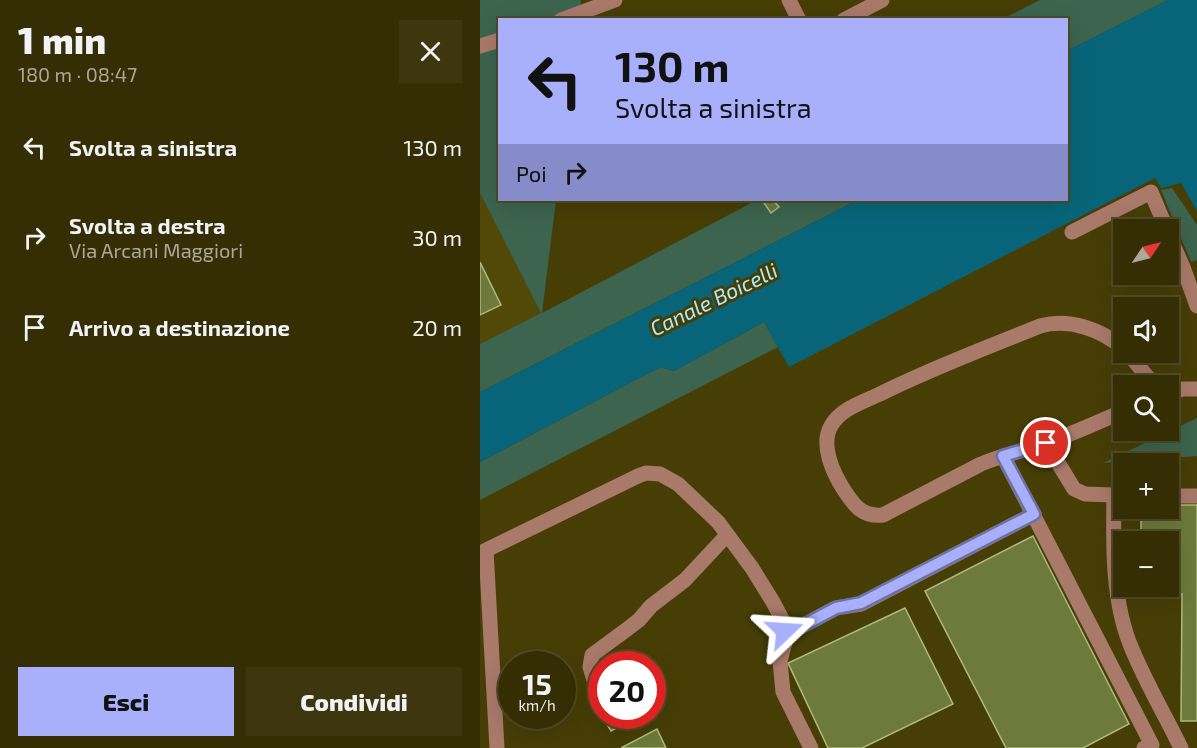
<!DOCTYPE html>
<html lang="it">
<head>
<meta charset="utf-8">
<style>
	:root { --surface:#352e04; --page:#3d360e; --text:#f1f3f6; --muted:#aaa89a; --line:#4f4a26; --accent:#a8b0fc }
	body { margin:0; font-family:"Exo 2",sans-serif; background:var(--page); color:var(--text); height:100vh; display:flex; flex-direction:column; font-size:22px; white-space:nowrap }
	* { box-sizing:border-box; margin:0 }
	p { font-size:20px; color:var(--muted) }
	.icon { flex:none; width:33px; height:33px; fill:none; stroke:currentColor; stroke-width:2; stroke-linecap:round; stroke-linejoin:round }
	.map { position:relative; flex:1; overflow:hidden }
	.side { display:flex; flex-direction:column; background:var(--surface); width:480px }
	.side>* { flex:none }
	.hud { position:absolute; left:18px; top:18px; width:570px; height:183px; border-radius:0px; box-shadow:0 6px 24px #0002,0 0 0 2px var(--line); background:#a8b0fc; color:#111; overflow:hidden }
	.needle { width:39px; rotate:55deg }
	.tools { position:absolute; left:633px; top:219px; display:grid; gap:12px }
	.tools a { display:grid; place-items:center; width:66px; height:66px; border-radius:0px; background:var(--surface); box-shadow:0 6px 24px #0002,0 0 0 2px var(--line); font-size:30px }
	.speed { position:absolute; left:18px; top:651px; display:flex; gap:12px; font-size:30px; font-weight:700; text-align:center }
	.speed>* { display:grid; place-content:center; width:78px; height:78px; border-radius:50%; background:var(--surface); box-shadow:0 6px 24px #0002,0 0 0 2px var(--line); line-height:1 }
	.speed small { font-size:15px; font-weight:400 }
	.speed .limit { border:9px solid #d22; background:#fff; color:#111 }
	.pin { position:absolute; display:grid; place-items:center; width:51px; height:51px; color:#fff; margin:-26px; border:3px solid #fff; border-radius:50%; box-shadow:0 2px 6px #0007 }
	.me { position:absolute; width:66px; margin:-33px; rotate:70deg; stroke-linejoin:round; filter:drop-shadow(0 0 4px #0008) }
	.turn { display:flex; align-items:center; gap:21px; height:126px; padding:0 18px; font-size:27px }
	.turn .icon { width:78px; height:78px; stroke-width:2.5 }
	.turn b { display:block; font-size:42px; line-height:51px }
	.then { display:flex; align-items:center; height:57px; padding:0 18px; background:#0003; gap:12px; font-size:22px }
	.round { display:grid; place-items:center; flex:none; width:63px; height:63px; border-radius:0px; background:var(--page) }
	.overview { display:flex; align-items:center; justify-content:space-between; height:102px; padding:0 18px }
	h1 { font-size:36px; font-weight:800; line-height:45px }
	.cta { display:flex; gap:12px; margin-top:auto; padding:12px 18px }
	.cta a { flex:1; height:69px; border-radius:0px; background:var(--accent); color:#111; font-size:24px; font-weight:800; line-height:69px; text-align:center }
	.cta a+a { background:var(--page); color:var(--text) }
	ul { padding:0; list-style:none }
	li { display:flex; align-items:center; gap:18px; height:90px; padding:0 18px }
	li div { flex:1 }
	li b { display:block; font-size:22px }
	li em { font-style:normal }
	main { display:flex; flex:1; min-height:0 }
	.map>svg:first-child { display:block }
	.built { fill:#524808 }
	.green { fill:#3c644e }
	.water { fill:#086579 }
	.building { fill:#6d7a3b; stroke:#adbb7b; stroke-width:1.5 }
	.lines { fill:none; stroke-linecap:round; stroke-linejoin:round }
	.minor { stroke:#a9796a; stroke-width:15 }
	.route-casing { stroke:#6d72a4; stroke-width:15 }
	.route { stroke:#a8b0fc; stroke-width:10 }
	.labels { text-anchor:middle; stroke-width:6; stroke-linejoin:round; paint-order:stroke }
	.water-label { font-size:21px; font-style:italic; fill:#adebfe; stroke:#473e06 }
</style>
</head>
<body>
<main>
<section class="side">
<div class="overview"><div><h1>1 min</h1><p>180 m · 08:47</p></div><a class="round"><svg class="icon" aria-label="close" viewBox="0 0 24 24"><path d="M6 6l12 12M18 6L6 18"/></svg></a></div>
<ul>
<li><svg class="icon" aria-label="left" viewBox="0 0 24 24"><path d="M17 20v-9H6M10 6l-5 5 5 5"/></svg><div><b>Svolta a sinistra</b></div><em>130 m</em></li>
<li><svg class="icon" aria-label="right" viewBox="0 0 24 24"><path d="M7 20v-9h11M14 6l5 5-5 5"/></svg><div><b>Svolta a destra</b><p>Via Arcani Maggiori</p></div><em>30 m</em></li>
<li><svg class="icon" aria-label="arrive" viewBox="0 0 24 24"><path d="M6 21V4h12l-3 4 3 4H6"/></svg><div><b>Arrivo a destinazione</b></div><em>20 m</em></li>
</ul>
<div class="cta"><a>Esci</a><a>Condividi</a></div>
</section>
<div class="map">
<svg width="717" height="748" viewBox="0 0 717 748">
	<rect width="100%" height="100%" fill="#473e06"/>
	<path class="built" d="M0,193L62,313L0,344Z"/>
	<path class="green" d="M0,0H101L99,19L20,20V200H76L62,313L277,200H378L0,392V344L61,313L0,193Z
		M560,0H688L587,51L586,20H521Z
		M692,188L717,225V260L711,262L681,190Z
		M284,322L298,347L0,500V462L180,367L194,371Z
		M717,418V456L623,463Z"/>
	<path class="water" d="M688,0H717V211L701,183L681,188L675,178L309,367L284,322L194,371L180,367L0,462V392L378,200H586L587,51Z"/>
	<path class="building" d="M282,200H293L299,207L291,213Z
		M0,262L21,305L0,315Z
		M688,505H717V721H701L702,594H661V586H688V542H661V508H688Z
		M553,536L649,724L603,748H526L445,591Z
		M425,608L473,704L382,748H348L308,663Z
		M135,716H153L155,718L131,731L125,721Z
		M177,729L186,748H141Z"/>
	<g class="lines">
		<path class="minor" d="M309,0L319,20
			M81,20L135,0
			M364,20L402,0
			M0,46L20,40
			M592,232L671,192L687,230
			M688,233L703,267L717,306
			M644,349C621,329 589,318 560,326C506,348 452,368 400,394C383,402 360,409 351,426C340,445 353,473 364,490C375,507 383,517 403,515L501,464C517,457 534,453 551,448C582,439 613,424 644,411
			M647,352L675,386
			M688,393L703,389H717
			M566,443L594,489L605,494L634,495
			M523,456L672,745L664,748
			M644,496L634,495C633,545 632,603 652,649C666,683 685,715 701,748
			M688,496H717
			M6,550L17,748
			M0,553L158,476L166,473L180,474L198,484L238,522L272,568L293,602L303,621L305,631V642L300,661L303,692L331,748
			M305,635L356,608L381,604L554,514
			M114,680L110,667L112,655L146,630L159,620L171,606L205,580L247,535"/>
	</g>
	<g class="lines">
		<defs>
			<path id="route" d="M305,631V635L356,608L381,603L554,514L523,456L566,443"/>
		</defs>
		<use href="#route" class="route-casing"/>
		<use href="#route" class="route"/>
	</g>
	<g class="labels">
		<g class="water-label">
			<text transform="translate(234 300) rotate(-26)" y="7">Canale Boicelli</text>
		</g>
	</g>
</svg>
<div class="tools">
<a><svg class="needle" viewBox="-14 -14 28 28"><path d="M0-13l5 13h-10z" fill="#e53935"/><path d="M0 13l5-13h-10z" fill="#aaa89a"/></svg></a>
<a><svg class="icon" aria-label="sound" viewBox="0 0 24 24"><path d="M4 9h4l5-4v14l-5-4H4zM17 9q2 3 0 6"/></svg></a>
<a><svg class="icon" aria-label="search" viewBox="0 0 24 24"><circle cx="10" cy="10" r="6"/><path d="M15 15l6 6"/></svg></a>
<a>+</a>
<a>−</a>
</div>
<div class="speed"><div>15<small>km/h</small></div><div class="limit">20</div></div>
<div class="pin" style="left:566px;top:443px;background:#d93025"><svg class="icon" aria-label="arrive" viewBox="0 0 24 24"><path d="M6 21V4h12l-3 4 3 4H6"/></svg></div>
<svg class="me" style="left:305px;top:631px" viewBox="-20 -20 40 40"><path d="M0-17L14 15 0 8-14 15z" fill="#a8b0fc" stroke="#fff" stroke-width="4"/></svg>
<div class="hud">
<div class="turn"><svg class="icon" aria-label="left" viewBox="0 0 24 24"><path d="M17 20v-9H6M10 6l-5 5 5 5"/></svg><div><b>130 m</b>Svolta a sinistra</div></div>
<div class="then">Poi<svg class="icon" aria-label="right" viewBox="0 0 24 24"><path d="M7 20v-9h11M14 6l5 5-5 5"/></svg></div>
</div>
</div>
</main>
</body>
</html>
